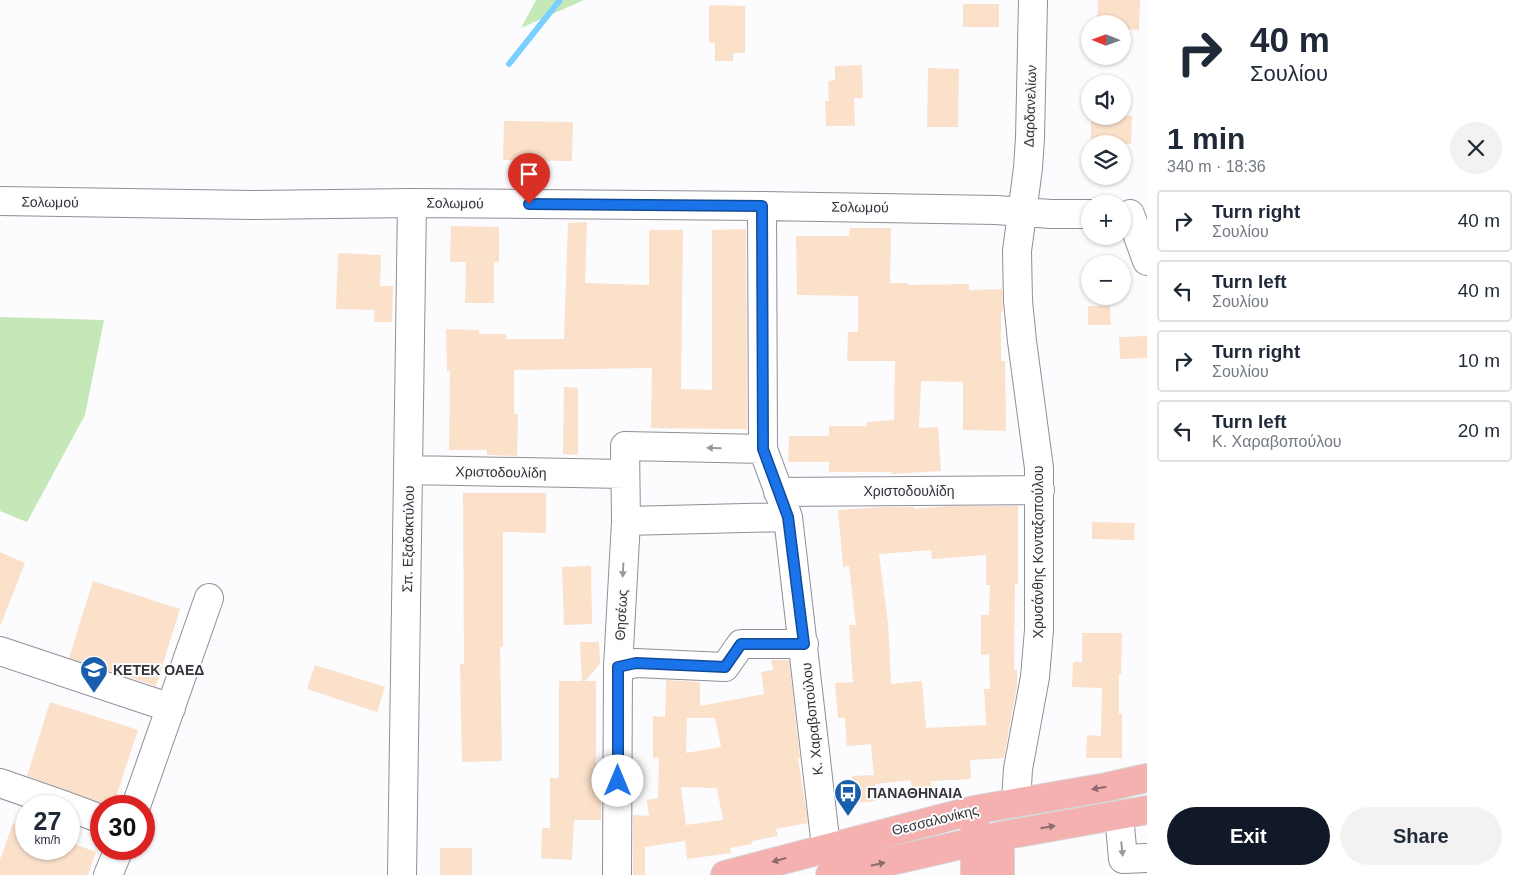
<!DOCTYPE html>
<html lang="en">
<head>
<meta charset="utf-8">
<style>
	:root { --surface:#fff; --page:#f2f2f3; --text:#1f2937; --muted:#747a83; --line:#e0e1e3; --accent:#111827 }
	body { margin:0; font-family:Arial,sans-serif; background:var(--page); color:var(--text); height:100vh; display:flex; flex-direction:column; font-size:19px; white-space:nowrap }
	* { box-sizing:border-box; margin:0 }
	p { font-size:16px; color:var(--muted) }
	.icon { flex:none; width:28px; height:28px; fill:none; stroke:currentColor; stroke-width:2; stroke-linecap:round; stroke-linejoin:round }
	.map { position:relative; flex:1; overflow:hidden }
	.panel { display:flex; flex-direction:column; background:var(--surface); width:375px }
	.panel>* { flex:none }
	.banner { background:#fff; color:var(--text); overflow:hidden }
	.needle { width:32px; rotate:271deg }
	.buttons { position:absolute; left:1081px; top:15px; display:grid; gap:10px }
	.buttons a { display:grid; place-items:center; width:50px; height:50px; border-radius:50%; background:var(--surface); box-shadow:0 1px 4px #0004; font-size:25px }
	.speed { position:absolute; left:15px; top:795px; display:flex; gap:10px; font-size:25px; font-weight:700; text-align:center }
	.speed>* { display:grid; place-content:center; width:65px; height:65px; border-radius:50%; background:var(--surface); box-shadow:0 1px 4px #0004; line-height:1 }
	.speed small { font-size:12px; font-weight:400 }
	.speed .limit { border:8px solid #d22; background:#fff; color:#111 }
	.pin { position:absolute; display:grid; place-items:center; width:42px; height:42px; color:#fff; margin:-51px -21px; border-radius:50% 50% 50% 0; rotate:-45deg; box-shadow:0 0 5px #0007 }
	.pin .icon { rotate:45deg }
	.me { position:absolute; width:55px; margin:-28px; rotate:0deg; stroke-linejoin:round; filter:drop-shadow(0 0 4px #0008) }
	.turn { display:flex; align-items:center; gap:18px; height:105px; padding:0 20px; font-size:22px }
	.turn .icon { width:65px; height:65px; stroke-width:2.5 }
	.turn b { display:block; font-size:35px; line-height:42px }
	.round { display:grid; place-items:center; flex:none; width:52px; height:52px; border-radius:26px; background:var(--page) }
	.headline { display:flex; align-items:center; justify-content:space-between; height:85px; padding:0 20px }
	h1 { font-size:30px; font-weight:700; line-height:38px }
	.cta { display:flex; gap:10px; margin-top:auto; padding:10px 20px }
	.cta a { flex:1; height:58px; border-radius:30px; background:var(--accent); color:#fff; font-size:20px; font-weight:700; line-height:58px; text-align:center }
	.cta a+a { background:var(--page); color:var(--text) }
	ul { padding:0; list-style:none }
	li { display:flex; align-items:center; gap:15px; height:62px; margin:0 10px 8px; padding:0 10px; border:2px solid var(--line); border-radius:5px }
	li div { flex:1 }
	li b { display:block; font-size:19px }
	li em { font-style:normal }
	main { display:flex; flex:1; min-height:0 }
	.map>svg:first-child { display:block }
	.green { fill:#c5e8b8 }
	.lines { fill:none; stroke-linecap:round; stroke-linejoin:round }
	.stream { stroke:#79d0fe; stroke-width:6 }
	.building { fill:#fbe0ca; fill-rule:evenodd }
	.minor-casing { stroke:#918e98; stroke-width:30 }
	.major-casing { stroke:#d6d6d7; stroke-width:30 }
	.minor { stroke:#fff; stroke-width:28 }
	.major { stroke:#f5b0b0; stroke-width:28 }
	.oneway { fill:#9a999b }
	.oneway2 { fill:#8b6b6d }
	.route-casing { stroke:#114b97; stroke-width:12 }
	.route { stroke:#1a73e8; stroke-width:9 }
	.labels { text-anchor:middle; stroke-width:4; stroke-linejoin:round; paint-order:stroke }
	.street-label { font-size:14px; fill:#343337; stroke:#fcfbfe }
	.poi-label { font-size:14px; font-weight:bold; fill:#343337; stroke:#fcfbfe; text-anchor:start }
</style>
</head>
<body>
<main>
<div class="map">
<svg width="1147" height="875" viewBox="0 0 1147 875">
	<rect width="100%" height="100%" fill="#fcfbfe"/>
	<path class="green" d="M536,0H584L521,28Z
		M0,317L104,320L85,415L27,522L0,511Z"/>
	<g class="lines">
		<path class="stream" d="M509,64L560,0"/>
	</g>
	<path class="building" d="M1098,0H1140L1139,30L1122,29V24L1097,23Z
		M963,4H999V27H963Z
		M709,5L745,6V53H733V61H715V43H709Z
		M862,65L863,98H854L855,126H826L825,101H829L828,81L835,80V66Z
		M928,68L959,69L958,127H927Z
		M1102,116H1132L1131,144H1091V121H1102Z
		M504,121L573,122L572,161L503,160Z
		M587,222L585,283L649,285V230H683L681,389L712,390V230L746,229L747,429L651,428L652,368L514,370V414H518L517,456L487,455V450H449L450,371H447L446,329L479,330V334H506V339H564L568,223Z
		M451,226L499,227V262H494V303H465L466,262H450Z
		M850,228H891L890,283H908V285L969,284V290L1002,289L1003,312H1001V361H1005L1006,431L963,430V382L921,381L919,428L938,427L941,471L892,474V472H829V462H788L789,436H829V426H867V422L894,420L895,361H847L848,332H858V296L797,295L796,236H849Z
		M338,253L381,255L380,286H393L392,322H374L375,310L336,309Z
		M1088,306H1110L1111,325H1088Z
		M1147,336V358L1120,359L1119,337Z
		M564,387L578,388V455L563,454Z
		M463,493H546V533L503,532V647H500L502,761L462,762L460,664H464Z
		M948,506H1018V584H1015L1014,670H1017V686L1004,758L970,760L971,779L931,781L932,788L912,790L911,780L875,784L876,801L854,803L852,776L874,775L871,744L847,746L845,718H838L835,683L853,682L849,625H856L849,566L843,567L838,510L884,507H914V509ZM931,550L932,559L986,555V585H990L989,615H981V655L989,654L990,689H984L986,725L926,728L922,681L891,684L888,623L879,554Z
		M1092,522L1135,523L1134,540L1092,539Z
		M0,552L25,563L1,624H0Z
		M591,566L592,624L564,625L562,567Z
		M93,581L180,609L156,686L69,658Z
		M1082,633H1122L1121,674H1119V714H1122V758H1086L1087,735L1101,736L1102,688L1072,687L1073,662H1082Z
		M580,642H599L600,664L585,681H596V778H601V820H574L572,860L541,858L542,828H550V778H559V681H582Z
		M771,660H789L800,758H798L808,823L776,829L778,836L752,841V844L730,848L731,853L687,859L685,841L645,847V875H633V815L649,816L647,800L658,798L659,758H653V716L665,717L666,680L700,682V706L764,694L761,672L773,670ZM687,718H715L721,747L686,753ZM681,787L717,788L723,820L686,825Z
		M315,665L385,687L377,712L307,689Z
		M50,702L138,730L113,806H109L27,776Z
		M13,823L26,827V849H69V842L96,852L88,875H0V860Z
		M440,848H472V875H440Z"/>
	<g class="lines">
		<defs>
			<path id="minor" d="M0,201L253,205L412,203L762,206L996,210L1051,214H1090
				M762,206L763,449L788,517L826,847
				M1130,214L1147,261
				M409,470L624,474
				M778,492L1040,490
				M626,521L788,517
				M0,651L171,708
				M618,667L636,663L725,667L741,644H804
				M0,783L66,806
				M1016,802L1018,769L1035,677L1039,630V468L1022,341L1018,301L1017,251L1028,168L1030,138L1033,0
				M136,806L209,598
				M69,807L101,819
				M1119,815L1123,859L1147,858
				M108,875L119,849
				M402,875L412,203
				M617,875L618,667L626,521L625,446L763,449"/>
			<path id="major" d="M975,824V875
				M1000,836V875
				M725,875L974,810L1107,787L1147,778
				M830,875L1000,836L1147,810"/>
		</defs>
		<use href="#minor" class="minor-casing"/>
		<use href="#major" class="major-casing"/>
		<use href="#minor" class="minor"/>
		<use href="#major" class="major"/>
	</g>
	<defs><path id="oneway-solid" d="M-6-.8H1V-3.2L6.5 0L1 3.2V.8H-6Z" transform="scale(1.25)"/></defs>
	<g class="oneway">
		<use href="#oneway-solid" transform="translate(714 448) rotate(-178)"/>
		<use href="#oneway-solid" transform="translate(623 570) rotate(93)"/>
		<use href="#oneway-solid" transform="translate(1122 849) rotate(84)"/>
	</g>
	<g class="oneway2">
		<use href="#oneway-solid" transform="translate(1099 788) rotate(170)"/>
		<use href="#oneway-solid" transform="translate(1048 827) rotate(-10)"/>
		<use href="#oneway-solid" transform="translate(779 860) rotate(165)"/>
		<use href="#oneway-solid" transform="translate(878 864) rotate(-13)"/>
	</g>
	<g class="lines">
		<defs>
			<path id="route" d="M529,204L762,206L763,449L788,517L804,644H741L725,667L636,663L618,667V781"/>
		</defs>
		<use href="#route" class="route-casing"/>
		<use href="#route" class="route"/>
	</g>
	<defs>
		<symbol id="school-pin" viewBox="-11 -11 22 30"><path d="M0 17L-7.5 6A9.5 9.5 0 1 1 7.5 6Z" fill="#195dad" stroke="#fcfbfe"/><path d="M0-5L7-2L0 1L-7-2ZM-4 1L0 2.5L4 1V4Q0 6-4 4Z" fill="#fff"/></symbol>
		<symbol id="bus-pin" viewBox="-11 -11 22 30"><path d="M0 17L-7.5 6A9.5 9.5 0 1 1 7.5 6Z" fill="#195dad" stroke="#fcfbfe"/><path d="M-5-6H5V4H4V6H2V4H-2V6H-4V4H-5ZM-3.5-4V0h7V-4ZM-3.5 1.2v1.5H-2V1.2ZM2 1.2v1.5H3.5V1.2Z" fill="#fff"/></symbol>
	</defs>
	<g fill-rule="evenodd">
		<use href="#school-pin" x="78" y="654" width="32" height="43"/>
		<use href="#bus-pin" x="832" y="777" width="32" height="43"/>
	</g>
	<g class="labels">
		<g class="street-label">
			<text transform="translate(1030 106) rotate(-88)" y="5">Δαρδανελίων</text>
			<text transform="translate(50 202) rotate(1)" y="5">Σολωμού</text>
			<text transform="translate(455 203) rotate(1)" y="5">Σολωμού</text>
			<text transform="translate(860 207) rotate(1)" y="5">Σολωμού</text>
			<text transform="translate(501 472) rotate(1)" y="5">Χριστοδουλίδη</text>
			<text x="909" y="496">Χριστοδουλίδη</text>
			<text transform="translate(408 539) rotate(-89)" y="5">Σπ. Εξαδακτύλου</text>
			<text transform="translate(1038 552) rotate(-90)" y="5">Χρυσάνθης Κονταξοπούλου</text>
			<text transform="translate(621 615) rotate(-87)" y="5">Θησέως</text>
			<text transform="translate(812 719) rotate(-96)" y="5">Κ. Χαραβοπούλου</text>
			<text transform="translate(935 820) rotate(-14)" y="5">Θεσσαλονίκης</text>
		</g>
		<g class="poi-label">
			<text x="113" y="675">ΚΕΤΕΚ ΟΑΕΔ</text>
			<text x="867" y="798">ΠΑΝΑΘΗΝΑΙΑ</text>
		</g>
	</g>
</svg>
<div class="buttons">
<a><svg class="needle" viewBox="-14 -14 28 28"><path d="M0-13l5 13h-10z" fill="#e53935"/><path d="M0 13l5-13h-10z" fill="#747a83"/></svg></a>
<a><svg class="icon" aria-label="sound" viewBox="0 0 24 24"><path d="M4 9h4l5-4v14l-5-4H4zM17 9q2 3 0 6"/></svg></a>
<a><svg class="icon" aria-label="layers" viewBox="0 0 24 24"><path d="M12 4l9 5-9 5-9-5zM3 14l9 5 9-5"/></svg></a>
<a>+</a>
<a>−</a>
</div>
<div class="speed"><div>27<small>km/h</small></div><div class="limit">30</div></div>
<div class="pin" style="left:529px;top:204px;background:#d93025"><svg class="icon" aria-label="arrive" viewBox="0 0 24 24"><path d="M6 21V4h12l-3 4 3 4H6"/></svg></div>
<svg class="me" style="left:618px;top:781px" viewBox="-20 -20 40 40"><circle r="19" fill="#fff"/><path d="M0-13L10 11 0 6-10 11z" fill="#1a73e8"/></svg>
</div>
<section class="panel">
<div class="banner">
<div class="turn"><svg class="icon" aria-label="right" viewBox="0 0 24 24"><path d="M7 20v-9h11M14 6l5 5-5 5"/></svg><div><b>40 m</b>Σουλίου</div></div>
</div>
<div class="headline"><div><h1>1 min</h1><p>340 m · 18:36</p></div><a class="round"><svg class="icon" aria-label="close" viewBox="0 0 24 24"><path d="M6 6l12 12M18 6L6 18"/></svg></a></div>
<ul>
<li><svg class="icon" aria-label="right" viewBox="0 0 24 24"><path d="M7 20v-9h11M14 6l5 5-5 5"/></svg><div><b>Turn right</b><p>Σουλίου</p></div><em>40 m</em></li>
<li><svg class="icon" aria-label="left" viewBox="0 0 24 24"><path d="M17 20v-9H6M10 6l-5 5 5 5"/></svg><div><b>Turn left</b><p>Σουλίου</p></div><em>40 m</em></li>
<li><svg class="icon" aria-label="right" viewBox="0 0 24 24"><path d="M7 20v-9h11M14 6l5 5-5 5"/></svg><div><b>Turn right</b><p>Σουλίου</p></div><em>10 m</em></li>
<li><svg class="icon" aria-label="left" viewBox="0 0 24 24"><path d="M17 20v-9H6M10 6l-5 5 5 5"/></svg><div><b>Turn left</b><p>Κ. Χαραβοπούλου</p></div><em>20 m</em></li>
</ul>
<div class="cta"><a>Exit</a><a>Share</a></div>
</section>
</main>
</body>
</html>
